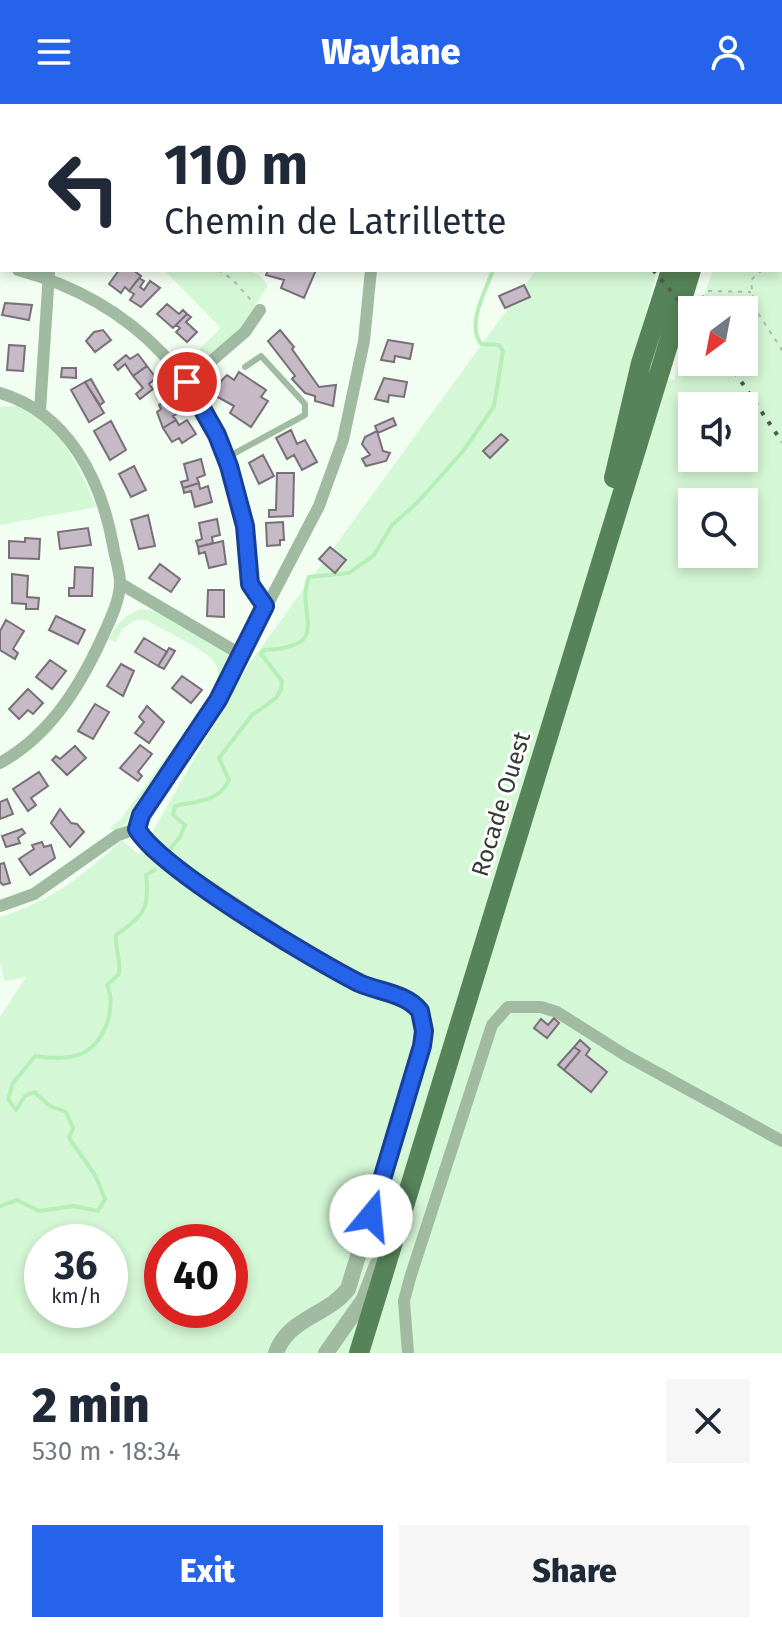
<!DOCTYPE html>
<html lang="en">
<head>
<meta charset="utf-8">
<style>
	:root { --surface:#fff; --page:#f6f6f7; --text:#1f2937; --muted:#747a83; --accent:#2563eb }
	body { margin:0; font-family:"Fira Sans",sans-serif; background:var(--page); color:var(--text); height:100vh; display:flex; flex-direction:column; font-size:30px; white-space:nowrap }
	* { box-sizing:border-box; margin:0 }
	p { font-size:26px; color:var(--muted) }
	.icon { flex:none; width:44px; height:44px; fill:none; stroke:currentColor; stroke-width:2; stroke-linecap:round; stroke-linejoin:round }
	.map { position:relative; height:1249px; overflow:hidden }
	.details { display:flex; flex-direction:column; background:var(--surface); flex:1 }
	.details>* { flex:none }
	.banner { position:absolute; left:0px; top:0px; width:782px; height:168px; box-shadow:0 4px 12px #0003; background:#fff; color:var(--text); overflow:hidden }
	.needle { width:52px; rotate:212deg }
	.tools { position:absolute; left:678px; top:192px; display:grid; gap:16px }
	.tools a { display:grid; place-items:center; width:80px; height:80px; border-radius:0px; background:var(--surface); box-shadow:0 4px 12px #0003; font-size:40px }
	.speed { position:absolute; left:24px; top:1120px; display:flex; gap:16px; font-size:40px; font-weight:700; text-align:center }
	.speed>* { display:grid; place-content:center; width:104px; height:104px; border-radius:50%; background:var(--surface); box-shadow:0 4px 12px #0003; line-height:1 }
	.speed small { font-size:20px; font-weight:400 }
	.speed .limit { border:12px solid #d22; background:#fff; color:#111 }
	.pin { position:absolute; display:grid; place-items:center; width:68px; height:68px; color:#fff; margin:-34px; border:4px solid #fff; border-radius:50%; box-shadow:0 2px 8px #0007 }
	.me { position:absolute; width:88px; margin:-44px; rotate:17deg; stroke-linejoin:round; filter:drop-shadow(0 0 6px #0008) }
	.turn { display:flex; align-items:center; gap:28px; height:168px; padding:0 32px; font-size:36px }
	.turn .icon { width:104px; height:104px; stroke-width:2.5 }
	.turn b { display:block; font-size:56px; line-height:68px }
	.round { display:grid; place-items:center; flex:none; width:84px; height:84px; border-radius:0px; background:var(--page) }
	.summary { display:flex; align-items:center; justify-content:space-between; height:136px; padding:0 32px }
	h1 { font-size:48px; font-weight:800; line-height:60px }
	.cta { display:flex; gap:16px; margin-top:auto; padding:16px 32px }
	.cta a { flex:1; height:92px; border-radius:0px; background:var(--accent); color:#fff; font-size:32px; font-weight:800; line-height:92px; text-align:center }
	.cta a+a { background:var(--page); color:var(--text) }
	header { display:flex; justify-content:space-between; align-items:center; height:104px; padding:0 32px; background:var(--accent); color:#fff; font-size:36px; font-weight:800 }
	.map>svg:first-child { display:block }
	.green { fill:#d4f7d5; fill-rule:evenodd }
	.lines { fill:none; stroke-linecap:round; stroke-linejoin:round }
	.stream { stroke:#b5efb7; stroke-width:4 }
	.building { fill:#c5bac5; stroke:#786f79; stroke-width:2 }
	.path { stroke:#b0b9b0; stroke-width:2; stroke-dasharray:4 6; stroke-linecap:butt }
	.service { stroke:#a1baa2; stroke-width:6 }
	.minor { stroke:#a1baa2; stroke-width:12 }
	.tertiary { stroke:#a1baa2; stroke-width:16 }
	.primary { stroke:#568358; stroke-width:20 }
	.rail { stroke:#525852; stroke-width:4; stroke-dasharray:4 8; stroke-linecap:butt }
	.route-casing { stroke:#184099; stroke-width:20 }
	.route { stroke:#2563eb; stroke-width:14 }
	.labels { text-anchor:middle; stroke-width:6; stroke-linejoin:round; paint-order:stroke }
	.street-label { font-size:24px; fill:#353a35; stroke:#fff }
</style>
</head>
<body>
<header><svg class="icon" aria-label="menu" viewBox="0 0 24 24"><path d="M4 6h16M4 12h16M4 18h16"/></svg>Waylane<svg class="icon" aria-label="person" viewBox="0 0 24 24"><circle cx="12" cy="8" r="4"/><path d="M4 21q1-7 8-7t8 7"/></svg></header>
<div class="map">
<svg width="782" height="1249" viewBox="0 0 782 1249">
	<rect width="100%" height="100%" fill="#f2fef2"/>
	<path class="green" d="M770,0H782V1249H0V913L26,873L5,877L0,859V813C49,799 85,770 122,736L139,751L249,560L536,166H657L632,262L674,276L692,225V258H744V206H699L713,166H780V2ZM692,302H744V354H692ZM692,398H744V450H692ZM42,1138H110V1206H42ZM162,1138H230V1206H162Z
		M164,166H247L259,171L268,181L240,226L190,266L184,260L221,224Z
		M18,302C59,319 80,364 96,403L0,421V303Z
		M140,505L155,507L228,549L231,556C209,617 163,669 124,722L115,727L110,724L121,715L208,596C214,586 222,570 215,559C208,546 162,526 148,517L137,515L122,525L116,538L109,535C116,519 125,512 140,505Z"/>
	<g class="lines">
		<path class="stream" d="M166,750L180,733L185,721L173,711L175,702C197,697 219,698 229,676L219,654L252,611L276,594L281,585L282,577L261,550L264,546C336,543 294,510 309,473L349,469L374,451L392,421L418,398L464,346L494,302L503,247L499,241L481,240C466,220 486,186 493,166
			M0,1102L17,1096L39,1107L74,1102L98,1107L105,1095L95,1071L69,1034L73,1024L66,1008L50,1002L34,988L25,992L16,1006L8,995L13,979L35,952C72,958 99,952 109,912C111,899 112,893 107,881L119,870C121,855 115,845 116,831C144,811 150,805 146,771L155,766"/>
	</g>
	<path class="building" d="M119,166H133L141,172L129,187L125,183L121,189L109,180Z
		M268,166H316L304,194L281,184L284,176L266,171Z
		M139,174L144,177L140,183L144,186L150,177L160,184L141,203L130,196L134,190L129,187Z
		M524,181L530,193L505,204L499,192Z
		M5,199L32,201L29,216L2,211Z
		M167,200L179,210L183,206L187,210L173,224L157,210Z
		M187,210L191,213L186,218L197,228L187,238L176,228L180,224L176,221Z
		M103,226L111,236L95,248L86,237L94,228Z
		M280,226L294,243L292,245L319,283L336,281L333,302L315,297V292L305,289L292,275L295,272L268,237Z
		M388,236L413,240L410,255L395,252L394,258L381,256Z
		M9,241L25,242L23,267L7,266Z
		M138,250L147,262L133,272L125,260L118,266L114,261L126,251L130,255Z
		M147,262L156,274L149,280L153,285L140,295L136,290L143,284L133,272Z
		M62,264H76V274L61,273Z
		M239,268L266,286L261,293L268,297L251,323L230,309L234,302L214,291L221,277L227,271L234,276Z
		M384,274L407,278L404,293L389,291L388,298L375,295Z
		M91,275L104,298L100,301L85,278Z
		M85,278L104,309L89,318L71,286Z
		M173,292L182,307L173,312L176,316L163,324L157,308L161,305L159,301Z
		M393,314L396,321L378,329L375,322Z
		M176,316L179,321L187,316L196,330L182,339L179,334L172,338L163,324Z
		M111,317L126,346L110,356L94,327Z
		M291,326L297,340L305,336L317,358L302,366L294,351L287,355L276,334Z
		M377,327L383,347L390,349L386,357L366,362L362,355L370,351L362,340L365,333Z
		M501,330L508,336L490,354L483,347Z
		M263,351L274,372L259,380L249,359Z
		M201,355L205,371L197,374L199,379L183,384L181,378L188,376L184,360Z
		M134,362L146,386L131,393L119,370Z
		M277,369H294L293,412L269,413V406H276Z
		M199,379L200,385L208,382L212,398L195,403L191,387L184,389L183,384Z
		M148,411L155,442L139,445L131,416Z
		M217,415L220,431L212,433L213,439L198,443L196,437L202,435L199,419Z
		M283,418L284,436H280V441L267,442L266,419Z
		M88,424L91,441L60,445L58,428Z
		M25,434L40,435L39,455L9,454V437L25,438Z
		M223,437L226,460L209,464L205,448L199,450L198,443Z
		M330,443L346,456L335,469L319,455Z
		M160,460L180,475L171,488L149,474Z
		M75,463L93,464L92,492H69V484H74Z
		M12,470L28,472L27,493L39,494L38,505H26V500L12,499Z
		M208,486H224V513L207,512Z
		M56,512L85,526L78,540L49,526Z
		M6,516L24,527L13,545L18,549L15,555L0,546V527Z
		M144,534L167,548L158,562L135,548Z
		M169,544L175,547L164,565L158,562Z
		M50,556L66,567L52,585L36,573Z
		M121,560L134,567L123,592L107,582Z
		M182,572L202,586L191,599L172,584Z
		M28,585L43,599L33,610L28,606L19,615L9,605Z
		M95,600L109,608L93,635L78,627Z
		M147,602L164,618L149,639L135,629L144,618L139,613Z
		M140,641L152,650L138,668L142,672L138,677L120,664Z
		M75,642L86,654L67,671L52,656L56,652L60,655Z
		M39,668L48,682L31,694L36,701L28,707L13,685Z
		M7,695L13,710L0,715V698Z
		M60,705L71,719L77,720L84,728L70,743L51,719Z
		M22,725L25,729L18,734L20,739L6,743L2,732Z
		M42,738L44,743L51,741L55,754L30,771L19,755L34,745L32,741Z
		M4,759L10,779L3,781L0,778V760Z
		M554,914L559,919L547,934L534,924L541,915L548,921Z
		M580,936L590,945L586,951L607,968L591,988L564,966L580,947L574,943Z
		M574,943L580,947L564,966L558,961Z"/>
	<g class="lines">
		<path class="path" d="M230,2V0
			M780,150L782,148
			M218,166L232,175L251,196
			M762,166L751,176L754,203L782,246
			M701,194L708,187L751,188"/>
		<path class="service" d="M226,354L305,311V300L261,252L245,263"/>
		<path class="minor" d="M305,0L306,2
			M373,0V2
			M0,34L2,36
			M0,162H2
			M18,166C134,197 211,279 240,396C246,420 243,462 251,481C254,488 260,495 265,502
			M187,278L245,228L260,206
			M0,289C68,309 101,375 113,441C115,454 121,470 120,482C118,501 109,518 102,534C79,584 50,631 0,659
			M40,306L49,169
			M121,480L240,550
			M0,802L34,790L118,731L137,725L141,711L218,596L319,402L343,336L364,237L371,166
			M408,1249L404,1197L410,1174L492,921L508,903H541L557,908L625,951L782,1037"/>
		<path class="tertiary" d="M137,725L152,746L178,765L299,844L363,881L416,901L423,913L422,942L348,1185C328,1211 287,1215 276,1249
			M326,1249L364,1195L377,1161"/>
		<path class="primary" d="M636,0L640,2
			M738,2L739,0
			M614,374L641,259L671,166
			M359,1249L691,166"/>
		<path class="rail" d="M497,0L499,2
			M653,166L692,212
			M728,258L782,338"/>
	</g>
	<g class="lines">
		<defs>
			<path id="route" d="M187,278L217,331L229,362L245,422L250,480L265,502L218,596L141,711L137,725C160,765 314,856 359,879C379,888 406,889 420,907L424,927L422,942L371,1112"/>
		</defs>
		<use href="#route" class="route-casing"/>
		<use href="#route" class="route"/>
	</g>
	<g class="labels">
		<g class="street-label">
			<text transform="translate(501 700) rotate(-73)" y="8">Rocade Ouest</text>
		</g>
	</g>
</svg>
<div class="tools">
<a><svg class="needle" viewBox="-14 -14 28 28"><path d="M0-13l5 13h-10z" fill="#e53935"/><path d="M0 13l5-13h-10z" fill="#747a83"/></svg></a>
<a><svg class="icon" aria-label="sound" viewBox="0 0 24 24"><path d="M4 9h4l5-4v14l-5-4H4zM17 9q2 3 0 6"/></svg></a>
<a><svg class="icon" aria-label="search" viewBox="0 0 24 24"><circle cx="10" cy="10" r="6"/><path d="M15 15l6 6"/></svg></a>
</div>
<div class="speed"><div>36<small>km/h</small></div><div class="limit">40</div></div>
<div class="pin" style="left:187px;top:278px;background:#d93025"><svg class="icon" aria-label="arrive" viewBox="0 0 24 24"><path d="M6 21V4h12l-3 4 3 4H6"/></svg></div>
<svg class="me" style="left:371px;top:1112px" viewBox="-20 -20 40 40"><circle r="19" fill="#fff"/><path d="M0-13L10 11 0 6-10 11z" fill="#2563eb"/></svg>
<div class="banner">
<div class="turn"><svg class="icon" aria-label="left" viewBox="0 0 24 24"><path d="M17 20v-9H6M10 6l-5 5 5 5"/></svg><div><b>110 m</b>Chemin de Latrillette</div></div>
</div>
</div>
<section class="details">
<div class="summary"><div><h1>2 min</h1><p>530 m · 18:34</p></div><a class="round"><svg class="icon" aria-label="close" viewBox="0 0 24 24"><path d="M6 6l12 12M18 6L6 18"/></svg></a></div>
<div class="cta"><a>Exit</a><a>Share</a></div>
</section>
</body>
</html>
